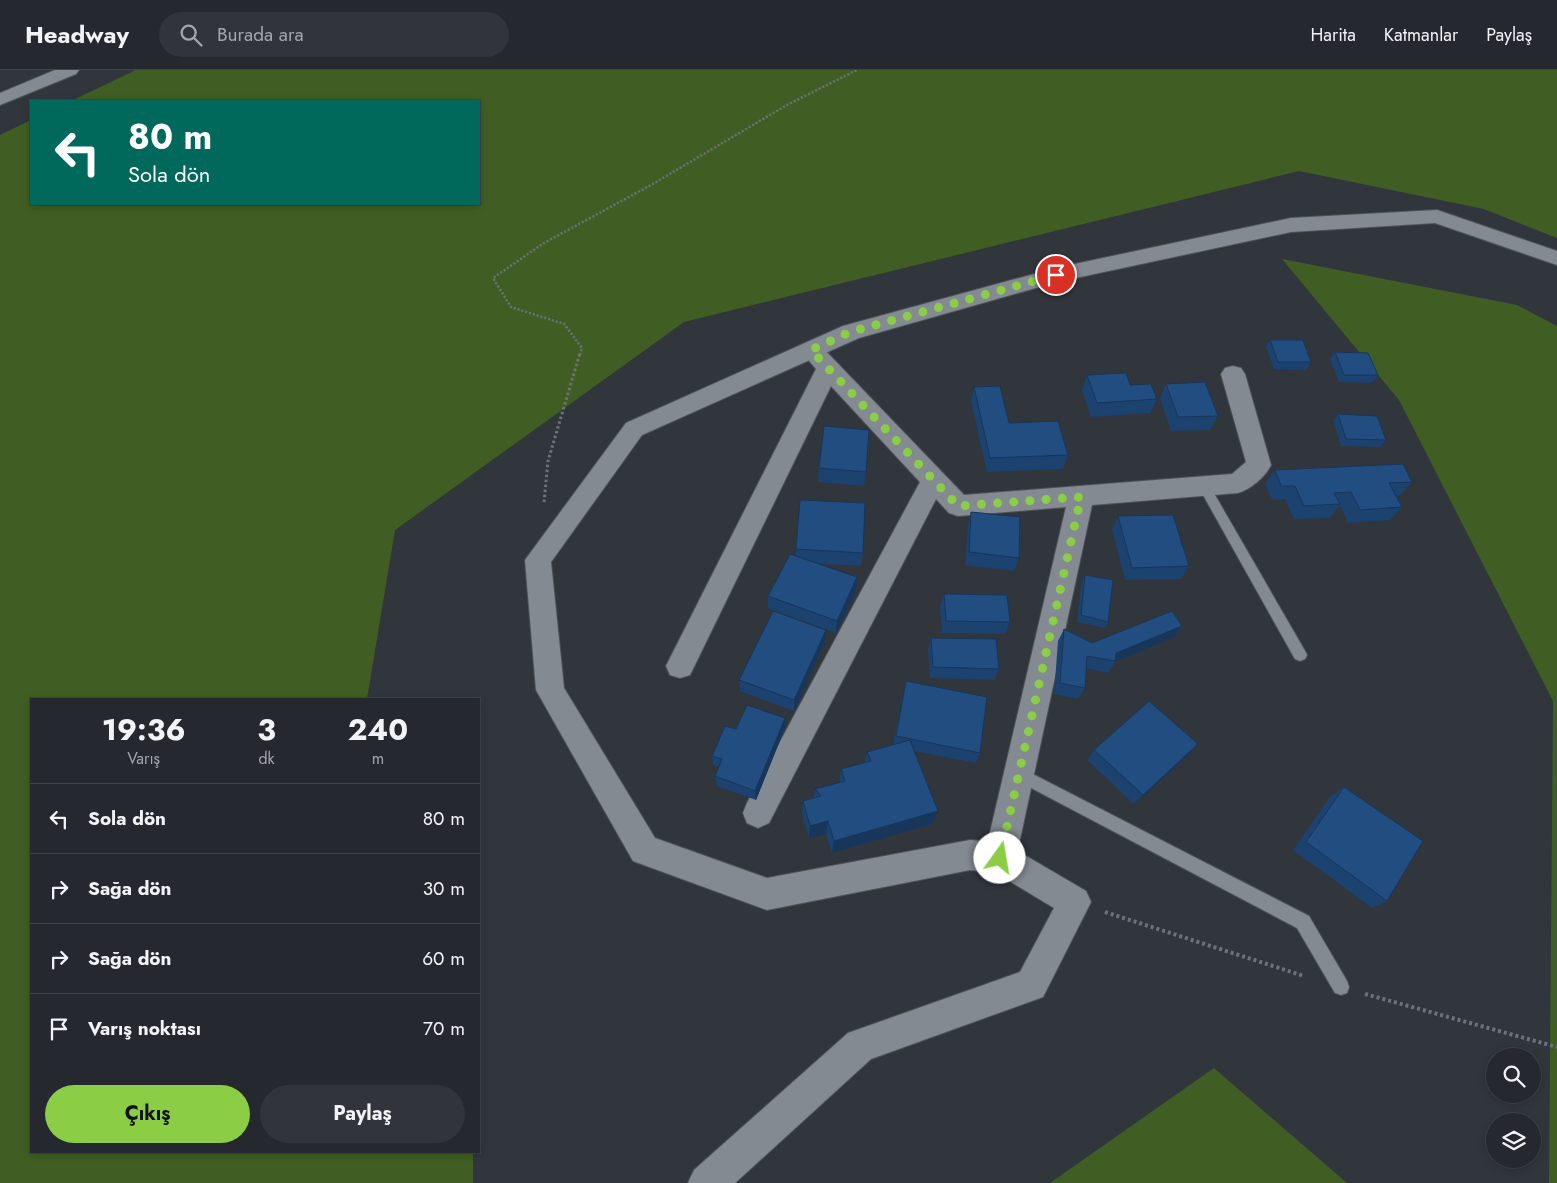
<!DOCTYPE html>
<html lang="tr">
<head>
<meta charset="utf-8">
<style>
	:root { --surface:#25282e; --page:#31343a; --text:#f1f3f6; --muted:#a3a6aa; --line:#42444a; --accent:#8bce46 }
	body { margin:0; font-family:Jost,sans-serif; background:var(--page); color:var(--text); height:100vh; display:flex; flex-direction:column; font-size:19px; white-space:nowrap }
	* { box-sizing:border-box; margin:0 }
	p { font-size:16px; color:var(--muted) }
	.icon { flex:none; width:28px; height:28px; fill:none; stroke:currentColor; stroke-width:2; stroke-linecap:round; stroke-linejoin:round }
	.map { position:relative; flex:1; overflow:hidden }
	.panel { position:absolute; left:30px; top:628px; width:450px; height:455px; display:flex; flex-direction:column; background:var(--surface); border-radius:0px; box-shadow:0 2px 8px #0003,0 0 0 1px var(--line) }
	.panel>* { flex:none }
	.top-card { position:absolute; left:30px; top:30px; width:450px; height:105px; border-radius:0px; box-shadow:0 2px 8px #0003,0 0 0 1px var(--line); background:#00695c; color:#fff; overflow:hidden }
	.tools { position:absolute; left:1486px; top:978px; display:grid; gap:10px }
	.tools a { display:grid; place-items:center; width:55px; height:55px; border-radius:50%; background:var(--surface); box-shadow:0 2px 8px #0003,0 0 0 1px var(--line); font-size:25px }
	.pin { position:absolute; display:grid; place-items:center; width:42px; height:42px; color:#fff; margin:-21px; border:2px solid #fff; border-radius:50%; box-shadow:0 1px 5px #0007 }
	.me { position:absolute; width:55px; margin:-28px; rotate:13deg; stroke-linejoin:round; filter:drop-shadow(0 0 4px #0008) }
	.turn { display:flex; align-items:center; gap:18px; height:105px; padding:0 15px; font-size:22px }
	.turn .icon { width:65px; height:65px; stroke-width:2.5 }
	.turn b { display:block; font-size:35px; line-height:42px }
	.eta { display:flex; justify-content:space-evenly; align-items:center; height:85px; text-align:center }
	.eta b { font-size:30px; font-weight:700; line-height:35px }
	.action { display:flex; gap:10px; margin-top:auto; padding:10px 15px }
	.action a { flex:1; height:58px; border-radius:30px; background:var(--accent); color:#111; font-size:20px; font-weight:700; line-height:58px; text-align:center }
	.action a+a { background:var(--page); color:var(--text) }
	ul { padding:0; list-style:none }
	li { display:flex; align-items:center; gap:15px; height:70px; padding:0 15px; border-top:1px solid var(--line) }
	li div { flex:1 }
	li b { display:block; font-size:19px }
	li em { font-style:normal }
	header { display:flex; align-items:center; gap:30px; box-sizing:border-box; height:70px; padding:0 25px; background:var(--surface); border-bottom:1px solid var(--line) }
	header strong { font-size:24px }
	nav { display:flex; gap:28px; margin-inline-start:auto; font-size:18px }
	.search { width:350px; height:45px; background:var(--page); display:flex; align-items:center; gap:12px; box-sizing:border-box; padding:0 18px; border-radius:28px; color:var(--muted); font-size:19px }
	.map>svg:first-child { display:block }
	.green { fill:#405e23 }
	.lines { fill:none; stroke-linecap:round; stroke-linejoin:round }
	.lane-casing { stroke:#4f5459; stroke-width:2 }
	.street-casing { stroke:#4f5459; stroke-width:2 }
	.secondary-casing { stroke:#4f5459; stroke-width:2 }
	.path-far2 { stroke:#6d7278; stroke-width:2.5; stroke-dasharray:2 2; stroke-linecap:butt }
	.path-far1 { stroke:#6d7278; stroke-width:3; stroke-dasharray:2.5 2.5; stroke-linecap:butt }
	.path { stroke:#6d7278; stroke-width:4; stroke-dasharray:3 3; stroke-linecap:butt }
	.lane { fill:#848a92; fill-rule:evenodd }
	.street { fill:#848a92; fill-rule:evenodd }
	.secondary { fill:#848a92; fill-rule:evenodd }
	.wall { fill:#1c426f }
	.shaded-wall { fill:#17365a }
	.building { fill:#214d81; stroke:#17365a }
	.route { stroke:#8bce46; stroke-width:9; stroke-dasharray:0 16.2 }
</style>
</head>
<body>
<header>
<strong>Headway</strong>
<div class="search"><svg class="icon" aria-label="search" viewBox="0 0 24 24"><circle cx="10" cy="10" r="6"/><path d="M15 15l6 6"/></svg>Burada ara</div>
<nav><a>Harita</a><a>Katmanlar</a><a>Paylaş</a></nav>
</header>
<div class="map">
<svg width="1557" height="1113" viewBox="0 0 1557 1113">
	<rect width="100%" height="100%" fill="#31363d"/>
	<path class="green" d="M136,0H1557V168L1484,139L1299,101L684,252L395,460L367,629H31V1081H473V1113H0V65L31,50V134H479V31H71Z
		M1282,189L1517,235L1557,256V1113H1549L1553,631L1399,330Z
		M1214,998L1347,1113H1050Z"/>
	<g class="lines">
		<defs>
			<path id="lane" d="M1204,411L1208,413L1305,581L1307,585L1305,589L1300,591L1295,589L1198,416L1200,413Z
				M1019,697L1309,846L1347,911L1349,917L1347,923L1341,925L1335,923L1297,858L1014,709L1011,704L1014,699Z"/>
			<path id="street" d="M811,272L819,274L964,425L1232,404L1246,392L1221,304L1225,298L1233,296L1241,298L1245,304L1271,395C1265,407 1251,419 1238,423L1092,435L1016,788L1011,799L1000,804L989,799L984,788L1066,437L958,446L949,443L936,429L769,753L758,758L747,753L743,743L747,733L920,412L831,316L690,605L680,608L670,605L666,596L816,299L800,280L803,274Z"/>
			<path id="secondary" d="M55,0H79L76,4L0,35V23Z
				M1437,140L1557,181V195L1435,153L1291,162L1057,212L859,268L642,365L551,492L564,618L655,768L767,808L970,770L1000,772L1011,777L1086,821L1091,832L1043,927L871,989L735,1113H688L694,1100L848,963L1020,902L1054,838L996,803L970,800L767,840L633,791L536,620L525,490L626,353L843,256L1056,198L1291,148Z"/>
		</defs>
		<use href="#lane" class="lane-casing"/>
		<use href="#street" class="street-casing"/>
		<use href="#secondary" class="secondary-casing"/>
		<path class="path-far2" d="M580,285L582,278L564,254L511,237L493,208L544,173L651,115L787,35L857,0"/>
		<path class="path-far1" d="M544,432L548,391L580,283"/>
		<path class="path" d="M1105,842L1304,906
			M1365,924L1557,977"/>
		<use href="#lane" class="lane"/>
		<use href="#street" class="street"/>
		<use href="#secondary" class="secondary"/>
	</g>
	<path class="wall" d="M1270,270L1311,292L1306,300L1274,299L1266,277Z
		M1335,282L1378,305L1372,313L1339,312L1330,289Z
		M1087,305L1130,315L1157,329L1150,343L1091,347L1082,320Z
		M1166,314L1218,346L1210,360L1171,361L1160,328Z
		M974,317L1009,353L1068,385L1063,399L987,402L971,331Z
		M1338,344L1386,370L1380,377L1341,376L1333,351Z
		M819,398L866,402L864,416L818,412Z
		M1275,400L1412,412L1400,425H1396L1402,437L1390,450L1348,453L1340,435L1329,448L1294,449L1285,429L1272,430L1265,414Z
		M971,442L1019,488L1014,501L965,495L968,455Z
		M1118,446L1189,496L1181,509L1125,510L1112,459Z
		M796,479L863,483L861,496L814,493L857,507L856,520L836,563L768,538V526L796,486Z
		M1085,505L1108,552L1105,558L1077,552L1082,511Z
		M944,524L1010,552L1005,564L942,563L940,536Z
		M1064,559L1092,573L1174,567L1115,592L1108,603L1086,598L1085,618L1078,629L1054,624L1058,571Z
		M931,568L999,599L994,610L930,608L928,580Z
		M825,571L794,641L740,621L739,610Z
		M906,611L980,683L976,693L914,681L938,741L932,754L832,783L826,764L809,768L802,744L803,731L814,728L815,719L839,713L841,699L865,692L867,682L893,675Z
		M785,658L756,730L717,716L715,706L719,697L713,695L712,686L736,659Z
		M1198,674L1189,684L1134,734L1087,690L1094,680Z
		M1344,717L1387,831L1372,838L1293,780L1331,726Z"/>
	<path class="shaded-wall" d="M857,507L856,520L836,563L837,551Z
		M1182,556L1174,567L1115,592L1116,583Z
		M826,560L825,571L794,641V630Z
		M785,648V658L756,730L755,721Z
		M1198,674L1189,684L1134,734L1143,725Z
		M938,741L932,754L832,783L834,771Z
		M828,751L826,764L809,768L810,756Z"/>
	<path class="building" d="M1270,270H1303L1311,292H1278Z
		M1335,282L1368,283L1378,305H1344Z
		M1126,303L1130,315L1151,314L1157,329L1097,333L1087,305Z
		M1205,312L1218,346L1178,347L1166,314Z
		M1000,316L1009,353L1058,351L1068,385L990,388L974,317Z
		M1338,344L1377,346L1386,370L1346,369Z
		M824,356L869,360L866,402L819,398Z
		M1403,394L1412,412L1389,413L1402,437L1360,440L1351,422L1334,423L1340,434L1304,436L1295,416H1281L1275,400Z
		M800,430L865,433L863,483L796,479Z
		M971,442L1020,447L1019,488L969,482Z
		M1173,445L1189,496L1132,498L1118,446Z
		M790,484L857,507L837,551L768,526Z
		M1085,505L1113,510L1108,552L1081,545Z
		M944,524L1007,525L1010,552L946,551Z
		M773,541L826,560L794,630L739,610Z
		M1172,541L1182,556L1116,583L1115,591L1087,586L1085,618L1060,613L1064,559L1092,573Z
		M931,568L996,569L999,599L933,597Z
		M906,611L987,627L980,683L896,666Z
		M1149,631L1198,674L1143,725L1094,680Z
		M747,635L785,648L755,721L715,706L722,689L712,686L725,656L736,659Z
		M910,670L938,741L834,771L828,751L810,756L803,731L821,726L815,719L845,711L841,699L871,691L867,682Z
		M1344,717L1423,771L1387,831L1306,772Z"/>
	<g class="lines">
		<path class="route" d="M1000,788L1081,427L958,436L811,280L850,262L1056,205"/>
	</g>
</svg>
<div class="tools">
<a><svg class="icon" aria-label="search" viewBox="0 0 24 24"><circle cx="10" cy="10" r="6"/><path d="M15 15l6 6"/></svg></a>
<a><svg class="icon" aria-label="layers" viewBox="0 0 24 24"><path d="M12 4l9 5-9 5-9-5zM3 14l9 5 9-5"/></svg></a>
</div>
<div class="pin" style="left:1056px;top:205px;background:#d93025"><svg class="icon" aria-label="arrive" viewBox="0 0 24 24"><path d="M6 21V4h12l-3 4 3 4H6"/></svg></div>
<svg class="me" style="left:1000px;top:788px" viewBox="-20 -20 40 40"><circle r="19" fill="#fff"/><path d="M0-13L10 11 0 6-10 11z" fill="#8bce46"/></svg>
<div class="top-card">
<div class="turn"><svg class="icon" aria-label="left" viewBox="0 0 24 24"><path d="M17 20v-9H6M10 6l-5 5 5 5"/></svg><div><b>80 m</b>Sola dön</div></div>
</div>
<section class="panel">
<div class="eta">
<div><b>19:36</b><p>Varış</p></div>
<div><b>3</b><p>dk</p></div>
<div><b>240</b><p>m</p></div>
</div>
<ul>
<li><svg class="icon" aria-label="left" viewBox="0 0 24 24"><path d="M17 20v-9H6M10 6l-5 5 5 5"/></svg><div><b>Sola dön</b></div><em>80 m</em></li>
<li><svg class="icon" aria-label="right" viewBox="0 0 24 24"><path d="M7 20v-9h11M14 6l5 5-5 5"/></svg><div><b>Sağa dön</b></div><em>30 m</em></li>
<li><svg class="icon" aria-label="right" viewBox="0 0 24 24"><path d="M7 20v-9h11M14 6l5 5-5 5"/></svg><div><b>Sağa dön</b></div><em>60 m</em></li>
<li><svg class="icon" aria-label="arrive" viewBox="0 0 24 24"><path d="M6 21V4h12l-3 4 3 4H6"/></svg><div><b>Varış noktası</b></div><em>70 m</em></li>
</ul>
<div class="action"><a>Çıkış</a><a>Paylaş</a></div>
</section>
</div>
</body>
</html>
